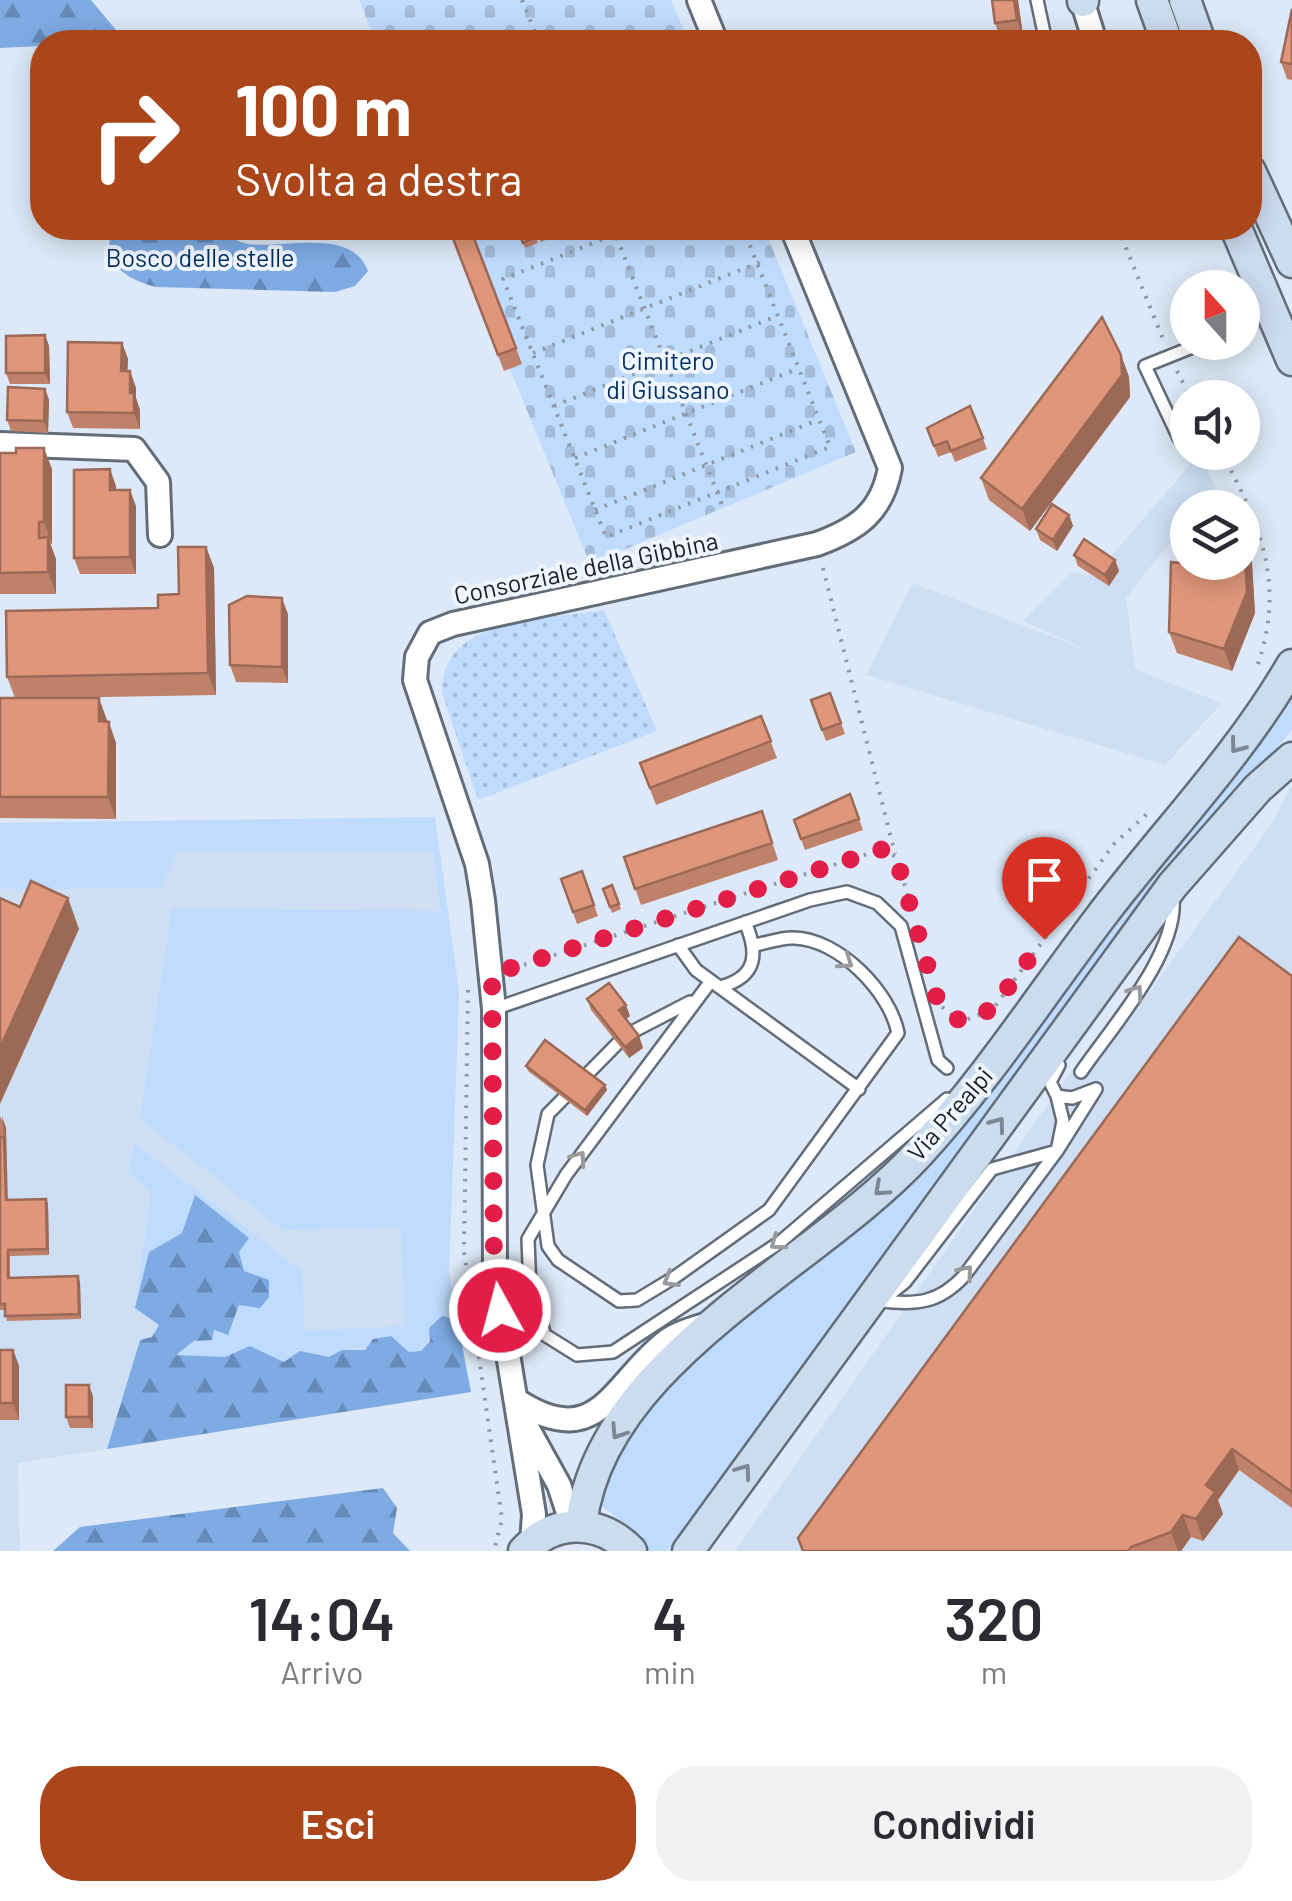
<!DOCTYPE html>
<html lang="it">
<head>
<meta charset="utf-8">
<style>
	:root { --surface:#fff; --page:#f2f2f3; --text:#2b2b33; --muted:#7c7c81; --accent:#ab461b }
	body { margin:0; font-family:Barlow,sans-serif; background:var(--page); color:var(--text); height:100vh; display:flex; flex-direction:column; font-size:38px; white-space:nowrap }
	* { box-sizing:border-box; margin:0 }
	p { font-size:32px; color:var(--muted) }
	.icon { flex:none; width:55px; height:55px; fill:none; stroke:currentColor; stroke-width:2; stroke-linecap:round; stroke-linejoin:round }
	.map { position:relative; height:1551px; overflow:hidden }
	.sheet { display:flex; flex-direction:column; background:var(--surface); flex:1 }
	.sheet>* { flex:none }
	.guide { position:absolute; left:30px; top:30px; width:1232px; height:210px; border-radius:40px; box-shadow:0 5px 25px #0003; background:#ab461b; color:#fff; overflow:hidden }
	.needle { width:65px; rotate:339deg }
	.buttons { position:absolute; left:1170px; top:270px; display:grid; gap:20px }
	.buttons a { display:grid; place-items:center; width:90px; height:90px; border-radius:50%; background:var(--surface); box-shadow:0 5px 25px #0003; font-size:50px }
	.pin { position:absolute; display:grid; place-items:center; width:85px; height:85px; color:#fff; margin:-102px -42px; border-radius:50% 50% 50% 0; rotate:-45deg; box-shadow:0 0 10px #0007 }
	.pin .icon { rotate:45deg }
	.me { position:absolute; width:110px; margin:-55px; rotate:353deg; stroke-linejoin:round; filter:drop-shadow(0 0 8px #0008) }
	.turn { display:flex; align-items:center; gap:35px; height:210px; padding:0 40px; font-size:45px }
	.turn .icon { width:130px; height:130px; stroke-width:2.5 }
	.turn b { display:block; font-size:70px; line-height:85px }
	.eta { display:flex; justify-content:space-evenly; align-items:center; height:170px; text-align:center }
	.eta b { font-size:60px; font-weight:600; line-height:70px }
	.button { display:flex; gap:20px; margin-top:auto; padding:20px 40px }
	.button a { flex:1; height:115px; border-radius:40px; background:var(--accent); color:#fff; font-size:40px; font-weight:600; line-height:115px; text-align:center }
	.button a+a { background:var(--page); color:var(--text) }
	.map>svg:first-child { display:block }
	.built { fill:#cedff4 }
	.green { fill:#bfdbfe }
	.forest { fill:url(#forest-firs) }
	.cemetery { fill:url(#cemetery-stones) }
	.park { fill:url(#park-dots) }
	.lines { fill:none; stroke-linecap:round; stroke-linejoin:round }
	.service-casing { stroke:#636d7a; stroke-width:16 }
	.minor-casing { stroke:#636d7a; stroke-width:28 }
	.secondary-casing { stroke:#636d7a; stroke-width:35 }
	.path { stroke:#8f98a3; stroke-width:4; stroke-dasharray:2.5 8; stroke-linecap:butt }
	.service { stroke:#fff; stroke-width:11 }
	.minor { stroke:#fff; stroke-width:22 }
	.secondary { stroke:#ccdcef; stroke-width:30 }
	.wall { fill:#c0816a }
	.shaded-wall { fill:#9c6956 }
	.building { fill:#df967b; stroke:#9c6956; stroke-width:2.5 }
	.oneway { stroke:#7c8794 }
	.oneway2 { stroke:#989a9c }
	.route { stroke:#e11d48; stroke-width:18; stroke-dasharray:0 32.4 }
	.labels { text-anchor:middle; stroke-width:8; stroke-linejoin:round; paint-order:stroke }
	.park-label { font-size:25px; fill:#002d5f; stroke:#eff6ff }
	.street-label { font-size:25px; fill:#1b1f24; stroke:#eff6ff }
</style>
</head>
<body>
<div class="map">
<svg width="1292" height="1551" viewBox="0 0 1292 1551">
	<defs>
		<pattern id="forest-firs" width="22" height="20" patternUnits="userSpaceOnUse" patternTransform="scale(2.5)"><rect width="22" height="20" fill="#7eabe4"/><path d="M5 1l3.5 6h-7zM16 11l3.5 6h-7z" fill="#668bb9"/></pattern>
		<pattern id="cemetery-stones" width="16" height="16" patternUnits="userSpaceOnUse" patternTransform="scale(2.5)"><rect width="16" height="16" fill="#bfdbfe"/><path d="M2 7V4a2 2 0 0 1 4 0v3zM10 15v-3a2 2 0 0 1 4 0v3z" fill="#a4bcda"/></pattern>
		<pattern id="park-dots" width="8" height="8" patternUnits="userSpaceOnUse" patternTransform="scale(2.5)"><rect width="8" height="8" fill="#bfdbfe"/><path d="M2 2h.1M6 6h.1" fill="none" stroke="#a4bcda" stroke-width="1.8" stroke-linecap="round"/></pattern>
	</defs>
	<rect width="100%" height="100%" fill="#dde9f8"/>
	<path class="built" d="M1200,453L1215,487L1198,507L1188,508L1187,521L1126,598L1135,669L1222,703L1165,765L866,675L913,583L1094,653L1023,621L1073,572L1094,576Z
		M1292,784V1551H735L1074,1067L1088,1076L1272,823Z
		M435,817L459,993L449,1272L471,1392L18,1463L20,1551H0V823Z"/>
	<path class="green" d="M1292,698V730L1207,828L667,1551H649L634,1530L600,1505L604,1468L674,1376L971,1114Z
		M435,817L459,993L449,1272L457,1320L442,1316L421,1351L409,1352L401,1342L342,1350L330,1357L300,1351L284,1362L250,1346L225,1357L174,1355L214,1330L235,1322L239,1305L269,1280L244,1271L239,1252L249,1238L194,1196L182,1233C150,1247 142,1275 135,1308L151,1193L129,1172L135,1144L302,1271L305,1331L405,1326L401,1227L283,1230L140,1119L172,909L441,911L433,851H178L160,888L0,889V823Z"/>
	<path class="forest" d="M0,0H91L126,42L0,48Z
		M114,228C147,227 183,223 215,228C226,229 235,243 248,244C284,249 352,227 368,271L355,286L335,292L156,287C127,280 97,261 114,228Z
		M195,1195L249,1238L239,1252L244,1271L269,1280V1297L260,1308L239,1305L228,1335L214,1330L212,1340L194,1341L176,1355L225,1357L250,1346L284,1362L300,1351L329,1357L342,1350H365L373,1339L391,1336L409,1352L421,1351L430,1341L429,1328L442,1316L457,1320L471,1392L107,1449L140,1340L152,1337L159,1325L135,1308L149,1252L182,1233Z
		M383,1488L397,1508L393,1533L410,1551H53L80,1527Z"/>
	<path class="cemetery" d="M359,0H671L689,42H376Z
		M452,228H764L856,452L590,564Z"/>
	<path class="park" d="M604,610L657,731L478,800L442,693C440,616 548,620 604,610Z"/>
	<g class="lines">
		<defs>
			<path id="service" d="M1037,0L1046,42
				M1179,438L1145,366L1205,342
				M678,945L696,970L859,1089
				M711,981L566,1175L528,1239L530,1291L545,1335L577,1355L613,1352L779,1243L947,1099
				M720,987C757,977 759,954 745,922
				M494,1009L810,900L847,892L877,903L901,926L938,1060L947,1068
				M632,1032L690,1002
				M618,1043L548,1114L537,1165L548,1246L558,1260L619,1301L637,1300L675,1277L769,1210L898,1033C890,992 839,939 794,938C782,937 767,943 755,945
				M1059,1065L1050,1082L1057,1096L1072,1098L1096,1089
				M1081,1072C1111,1028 1178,954 1173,898
				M889,1295L905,1282L992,1169L1057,1151L1096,1089
				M881,1301C917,1305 939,1303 964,1276L1057,1151L1063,1121L1057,1096"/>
			<path id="minor" d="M699,0L716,42
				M1082,0L1095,42
				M0,444L134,449L158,482L160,535
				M516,1400C597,1453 611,1386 664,1343C676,1333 693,1329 708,1324
				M523,1420L559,1485L572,1525
				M532,1543L534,1514L495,1274L494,1009L483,900L477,864L415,680L417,657L430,633L453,624L817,544C858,529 882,512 890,468L792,228"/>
			<path id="secondary" d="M1152,0L1167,42
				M1185,0L1200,42
				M1083,1V0
				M1250,171L1292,262
				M1236,228L1292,360
				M581,1526C598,1360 817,1265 919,1153C986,1080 1040,997 1099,919C1163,834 1239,757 1292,665
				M524,1551C555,1518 600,1519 631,1551
				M688,1551L1172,886L1258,788L1292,758"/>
		</defs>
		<use href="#service" class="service-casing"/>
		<use href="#minor" class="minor-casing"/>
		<use href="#secondary" class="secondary-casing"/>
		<path class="path" d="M522,0L539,42
			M613,228L722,505
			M631,228L503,279L606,537L830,447L743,228
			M1118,228L1163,339
			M533,353L763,261
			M1177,371L1191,398
			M554,406L777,316
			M1221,452C1261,526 1286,584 1257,667
			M575,458L797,369
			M595,510L818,420
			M823,568L895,854
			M514,968L883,849L896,857L913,912
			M468,990L464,1252L502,1519L494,1551
			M942,1007L961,1022L993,1009L1114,844L1149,812"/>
		<use href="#service" class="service"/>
		<use href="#minor" class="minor"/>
		<use href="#secondary" class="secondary"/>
	</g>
	<path class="wall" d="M1018,0L1023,36L1001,40L995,23Z
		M1292,9V80L1287,79L1281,62Z
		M449,228L516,348L522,364L504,371Z
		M532,228L538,243L525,248L517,229Z
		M535,228H568L569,230L541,242Z
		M45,335L49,346L50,384H10L6,373Z
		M122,343L128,359L127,371H130L136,388V398L140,410V429L73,428L67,412Z
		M1121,355L1129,377L1130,397L1030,531L989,500L981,478Z
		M45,389L49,400L48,433L11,431L7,420Z
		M970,406L987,449L955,462L951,452L938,457L927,428Z
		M0,453L52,469V544H50L56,559V594H0Z
		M110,469L116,490L136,506V574H80L74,558Z
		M1069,515L1073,526L1057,551L1040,540L1036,529Z
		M1250,531L1255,613L1232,671L1177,653L1169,632L1195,565Z
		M206,547L214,568L216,695L49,698L107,720L116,743V819L0,818V698H15L7,677L158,608L179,594Z
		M1074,555L1115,560L1119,571L1109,586L1078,566Z
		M288,614V683L236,682L230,665Z
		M830,693L845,734L826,741L811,700Z
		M761,716L777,758L656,805L640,763Z
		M850,794L863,830L805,850L794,820Z
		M762,811L778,860L641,905L624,857Z
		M582,871L598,916L577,924L561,879Z
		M612,885L621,909L612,913L603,889Z
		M1292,976V1508L1239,1470L1218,1500L1223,1514L1203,1541L1191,1537L1181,1551H803Z
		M587,999L630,1016L626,1019L639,1036L643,1048L629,1058L591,1010Z
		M526,1066L605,1085L607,1090L587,1116L528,1071Z
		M0,1116L6,1128L7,1199H46L48,1204L49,1255L10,1256V1278L80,1282L81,1319L7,1321L5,1310H0Z
		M0,1350H13L19,1366V1420H0Z
		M93,1396V1428H70L66,1417Z"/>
	<path class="shaded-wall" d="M1014,0H1018L1023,36L1017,20Z
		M45,335L49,346L50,384L45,373Z
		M122,343L128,359L127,387L121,371Z
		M1121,355L1129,377L1130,397L1030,531L1022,509Z
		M130,371L136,388V398L140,410V429L134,413L130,393Z
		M45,389L49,400L48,433L44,421Z
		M44,448L52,469V544L44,522Z
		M110,469L116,486V507L110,490Z
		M130,490L136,506V574L130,557Z
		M1242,509L1250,531L1255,613L1232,671L1224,649Z
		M1069,515L1073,526L1057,551L1053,540Z
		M48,537L56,559V594L48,572Z
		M206,547L214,568L216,695L208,673Z
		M1115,560L1119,571L1109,586L1105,575Z
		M282,598L288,614V683L282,667Z
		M99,698L107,720V743L99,721Z
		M109,722L116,743V819L108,797Z
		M68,898L79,929L0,1104V1048Z
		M626,1005L630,1016L623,1021L619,1010Z
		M639,1036L643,1048L629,1058L625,1047Z
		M605,1085L607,1090L587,1116L585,1110Z
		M2,1116L6,1128L8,1205L6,1200L4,1137Z
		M46,1199L48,1204L49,1255L47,1249Z
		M78,1276L80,1282L81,1319L79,1314Z
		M13,1350L19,1366V1420L13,1403Z
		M89,1385L93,1396V1428L89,1417Z
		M1232,1449L1239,1470L1218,1500L1223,1514L1203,1541L1196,1519L1206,1485Z
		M1183,1515L1191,1537L1181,1551H1178L1171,1532Z"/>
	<path class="building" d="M992,0H1014L1017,20L995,23Z
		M1292,9V64L1281,62Z
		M449,228H470L516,348L498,355Z
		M520,228H532L536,237L523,243L517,229Z
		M535,228H560L539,236Z
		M1102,317L1121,355L1122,375L1022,509L981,478Z
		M45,335V373H6V336Z
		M68,342L122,343L121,371H130V393H134V413L67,412Z
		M8,387L45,389L44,421L7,420Z
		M970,406L983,438L951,451L947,441L934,446L927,428Z
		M16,448H44V522H39V538L48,537V572L0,573V453H16Z
		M110,469V490H130V557L74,558V470Z
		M1052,504L1069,515L1053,540L1036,529Z
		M1242,510L1247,592L1224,649L1169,632L1171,562L1195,565L1196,562H1242Z
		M1084,539L1115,560L1105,575L1074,555Z
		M178,547H206L208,673L7,677L6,611L158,608V595L179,594Z
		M247,596L282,598V667L230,665L229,605Z
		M830,693L841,723L822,730L811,700Z
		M0,698H99V721L109,722L108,797H0Z
		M761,716L771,741L650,788L640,763Z
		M850,794L859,819L801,839L794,820Z
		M762,811L772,843L635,889L624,857Z
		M582,871L594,905L573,912L561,879Z
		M31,881L68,898L0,1048V898L20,907Z
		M612,885L619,904L610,907L603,889Z
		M1239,937L1292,976V1492L1232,1449L1206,1485L1215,1492L1196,1519L1183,1515L1171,1532L1131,1547L1128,1551H803L798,1538Z
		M609,983L626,1005L619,1010L639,1036L625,1047L587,999Z
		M545,1040L605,1085L585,1110L526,1066Z
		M0,1137H4L6,1200L46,1199L47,1249L8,1250V1278L78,1276L79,1314L5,1316V1304H0Z
		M0,1350H13V1403H0Z
		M66,1385H89V1417H66Z"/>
	<defs><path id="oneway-chevron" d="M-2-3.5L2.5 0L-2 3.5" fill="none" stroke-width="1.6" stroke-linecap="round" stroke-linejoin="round" transform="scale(2.5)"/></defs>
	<g class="oneway">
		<use href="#oneway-chevron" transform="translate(1237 746) rotate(127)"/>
		<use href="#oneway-chevron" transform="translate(998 1124) rotate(-53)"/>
		<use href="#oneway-chevron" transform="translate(881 1189) rotate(138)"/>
		<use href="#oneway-chevron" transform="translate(618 1432) rotate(123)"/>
		<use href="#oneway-chevron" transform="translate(744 1471) rotate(-54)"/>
	</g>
	<g class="oneway2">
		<use href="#oneway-chevron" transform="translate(846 962) rotate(35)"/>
		<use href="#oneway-chevron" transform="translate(1136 992) rotate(-55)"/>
		<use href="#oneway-chevron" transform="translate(579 1158) rotate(-54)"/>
		<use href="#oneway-chevron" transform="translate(777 1243) rotate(144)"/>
		<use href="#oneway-chevron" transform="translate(966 1272) rotate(-50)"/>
		<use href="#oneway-chevron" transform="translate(670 1280) rotate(149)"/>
	</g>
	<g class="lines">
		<path class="route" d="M500,1310L494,1274L492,974L883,849L896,857L938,1002L961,1022L992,1009L1044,939"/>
	</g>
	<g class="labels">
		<g class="park-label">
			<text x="200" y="267">Bosco delle stelle</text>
			<text x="668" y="370">Cimitero<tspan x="668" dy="29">di Giussano</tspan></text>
		</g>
		<g class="street-label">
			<text transform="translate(586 568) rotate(-12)" y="9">Consorziale della Gibbina</text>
			<text transform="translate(950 1114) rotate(-49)" y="9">Via Prealpi</text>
		</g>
	</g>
</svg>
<div class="buttons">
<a><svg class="needle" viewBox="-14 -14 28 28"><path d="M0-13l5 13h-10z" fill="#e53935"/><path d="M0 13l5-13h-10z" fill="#7c7c81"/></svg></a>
<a><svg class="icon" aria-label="sound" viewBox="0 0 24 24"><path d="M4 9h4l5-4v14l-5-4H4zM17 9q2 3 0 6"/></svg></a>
<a><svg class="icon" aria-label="layers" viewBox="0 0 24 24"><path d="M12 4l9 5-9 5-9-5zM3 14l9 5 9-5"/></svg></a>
</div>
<div class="pin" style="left:1044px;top:939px;background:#d93025"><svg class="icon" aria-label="arrive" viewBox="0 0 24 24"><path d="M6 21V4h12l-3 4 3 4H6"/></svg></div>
<svg class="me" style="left:500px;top:1310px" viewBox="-20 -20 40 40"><circle r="17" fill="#e11d48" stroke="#fff" stroke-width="3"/><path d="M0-11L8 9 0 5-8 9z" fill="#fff"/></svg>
<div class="guide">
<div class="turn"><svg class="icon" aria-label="right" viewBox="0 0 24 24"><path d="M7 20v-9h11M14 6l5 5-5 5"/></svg><div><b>100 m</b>Svolta a destra</div></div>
</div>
</div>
<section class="sheet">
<div class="eta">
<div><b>14:04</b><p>Arrivo</p></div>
<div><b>4</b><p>min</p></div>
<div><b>320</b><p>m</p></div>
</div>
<div class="button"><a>Esci</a><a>Condividi</a></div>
</section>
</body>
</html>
